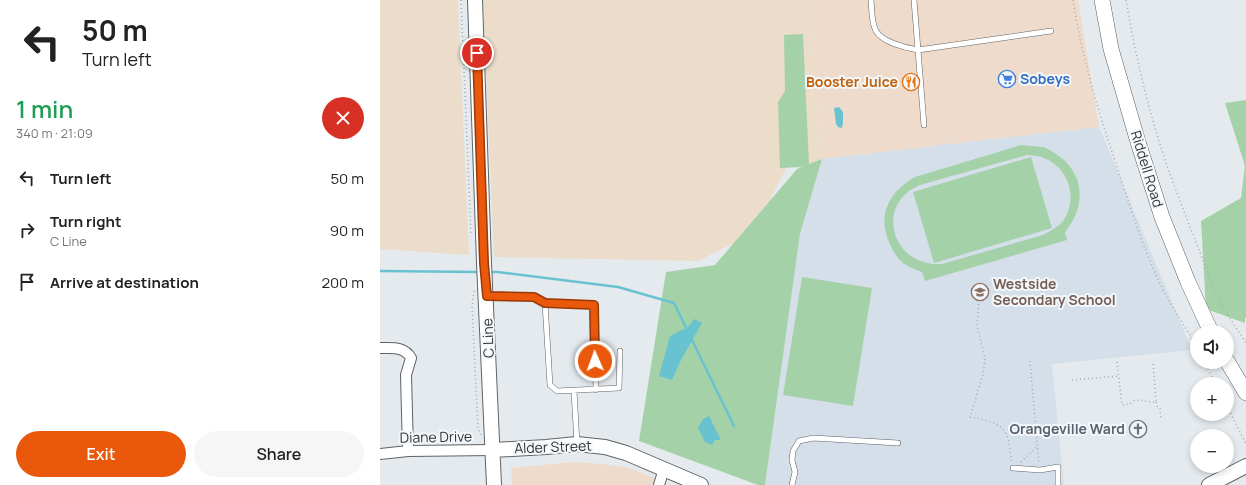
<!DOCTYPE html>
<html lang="en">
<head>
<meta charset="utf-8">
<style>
	:root { --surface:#fff; --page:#f6f6f6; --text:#222; --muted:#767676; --accent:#ea580c }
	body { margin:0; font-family:Manrope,sans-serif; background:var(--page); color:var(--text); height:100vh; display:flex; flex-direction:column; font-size:15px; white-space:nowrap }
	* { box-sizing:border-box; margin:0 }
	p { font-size:13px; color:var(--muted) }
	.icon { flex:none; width:22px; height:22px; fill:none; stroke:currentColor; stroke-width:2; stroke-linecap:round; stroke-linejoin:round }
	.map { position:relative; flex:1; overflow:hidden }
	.panel { display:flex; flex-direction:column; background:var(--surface); width:380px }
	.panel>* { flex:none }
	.hud { background:#fff; color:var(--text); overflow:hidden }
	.controls { position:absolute; left:810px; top:325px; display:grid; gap:8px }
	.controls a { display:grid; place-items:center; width:44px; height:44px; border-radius:50%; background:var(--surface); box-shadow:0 2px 6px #0003; font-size:20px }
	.pin { position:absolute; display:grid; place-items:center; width:34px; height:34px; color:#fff; margin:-17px; border:2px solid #fff; border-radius:50%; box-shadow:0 1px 4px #0007 }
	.me { position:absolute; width:44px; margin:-22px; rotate:358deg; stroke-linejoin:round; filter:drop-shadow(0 0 3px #0008) }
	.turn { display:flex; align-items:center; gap:14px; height:84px; padding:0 16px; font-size:18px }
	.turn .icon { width:52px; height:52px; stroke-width:2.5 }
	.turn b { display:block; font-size:28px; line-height:34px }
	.round { display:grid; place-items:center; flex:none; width:42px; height:42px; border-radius:21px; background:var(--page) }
	.head { display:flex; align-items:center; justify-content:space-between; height:68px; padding:0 16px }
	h1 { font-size:24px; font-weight:600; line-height:30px; color:#1e9e55 }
	.action { display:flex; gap:8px; margin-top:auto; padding:8px 16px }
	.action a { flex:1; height:46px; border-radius:24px; background:var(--accent); color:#fff; font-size:16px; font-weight:600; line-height:46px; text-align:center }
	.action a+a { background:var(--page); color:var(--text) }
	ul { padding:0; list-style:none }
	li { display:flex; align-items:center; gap:12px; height:52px; padding:0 16px }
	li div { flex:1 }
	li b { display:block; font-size:15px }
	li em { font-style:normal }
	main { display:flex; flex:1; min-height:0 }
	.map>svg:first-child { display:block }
	.commercial { fill:#eedbcb }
	.industrial { fill:#ebddca }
	.built { fill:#d5dfe9 }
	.green { fill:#a5d1a8; fill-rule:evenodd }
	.water { fill:#69c2d0 }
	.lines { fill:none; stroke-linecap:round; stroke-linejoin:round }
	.stream { stroke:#69c2d0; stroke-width:2.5 }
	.lane-casing { stroke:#5f6366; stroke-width:6 }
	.street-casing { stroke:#5f6366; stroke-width:12 }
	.secondary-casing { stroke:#5f6366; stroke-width:16 }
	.primary-casing { stroke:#5f6366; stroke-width:16 }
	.path { stroke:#a5a9ac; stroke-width:1.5; stroke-dasharray:1 3; stroke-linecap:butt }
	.lane { stroke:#fff; stroke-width:5 }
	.street { stroke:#fff; stroke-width:10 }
	.secondary { stroke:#fff; stroke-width:14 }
	.primary { stroke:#fff; stroke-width:15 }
	.route-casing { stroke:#983908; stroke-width:10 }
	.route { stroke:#ea580c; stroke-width:7 }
	.labels { text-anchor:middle; stroke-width:4; stroke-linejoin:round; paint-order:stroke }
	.shop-label { font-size:14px; font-weight:bold; fill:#366cbe; stroke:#f2f7fb; text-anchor:start }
	.food-label { font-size:14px; font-weight:bold; fill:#c56008; stroke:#f2f7fb; text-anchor:end }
	.street-label { font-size:14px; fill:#313334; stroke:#f2f7fb }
	.education-label { font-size:14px; font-weight:bold; fill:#785e54; stroke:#f2f7fb; text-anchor:start }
	.worship-label { font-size:14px; font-weight:bold; fill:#5b616d; stroke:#f2f7fb; text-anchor:end }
</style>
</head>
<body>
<main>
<section class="panel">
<div class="hud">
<div class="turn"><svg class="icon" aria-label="left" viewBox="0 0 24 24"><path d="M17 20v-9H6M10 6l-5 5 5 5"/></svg><div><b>50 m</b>Turn left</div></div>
</div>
<div class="head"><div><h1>1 min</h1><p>340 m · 21:09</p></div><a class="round" style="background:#d93025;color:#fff"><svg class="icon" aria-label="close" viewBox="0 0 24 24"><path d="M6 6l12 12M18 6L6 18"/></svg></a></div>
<ul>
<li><svg class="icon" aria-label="left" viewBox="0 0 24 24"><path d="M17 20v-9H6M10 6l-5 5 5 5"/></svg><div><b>Turn left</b></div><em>50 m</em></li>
<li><svg class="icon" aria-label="right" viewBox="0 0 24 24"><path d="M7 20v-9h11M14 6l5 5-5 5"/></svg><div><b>Turn right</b><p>C Line</p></div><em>90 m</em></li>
<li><svg class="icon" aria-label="arrive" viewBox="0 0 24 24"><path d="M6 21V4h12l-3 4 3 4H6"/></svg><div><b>Arrive at destination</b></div><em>200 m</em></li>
</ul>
<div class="action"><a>Exit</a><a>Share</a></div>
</section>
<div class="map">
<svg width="866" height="485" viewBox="0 0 866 485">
	<rect width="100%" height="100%" fill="#e5eaee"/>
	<path class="commercial" d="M431,0H698L719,127L442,159Z
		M194,462L221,464L246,467L275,478L273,485H132L131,468Z"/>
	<path class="industrial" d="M0,0H78L89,255L0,249Z
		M103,0H431L442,159L429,166L407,167L390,200L354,243L318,261L114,257Z"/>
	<path class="built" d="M719,127L812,350L672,364L684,485H385L420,234L442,159Z"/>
	<path class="green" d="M423,34L429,164L442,159L420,234L385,485H378L259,441L286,272L335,265L417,169L422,167L400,168L398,102L405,91L404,35Z
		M866,100V317L865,318V323L826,309L821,221L861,198L865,166L845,103Z
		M641,145C648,146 656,146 663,147C669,149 674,153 679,156C706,176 705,208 685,232L687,240L545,281L542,272C536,270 529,267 523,263C516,257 512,250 509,242C497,214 510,191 535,177ZM647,155C681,154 703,192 683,221C678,227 670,231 663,235L562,264C511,267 494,204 540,185Z
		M651,157L672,228L554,263L533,192Z
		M422,277L492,288L473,406L403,395Z"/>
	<path class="water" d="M459,107L463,112V122L462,128L458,127L456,124L454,108Z
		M314,319L322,323L301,360L292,380L279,376L290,336L308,327Z
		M329,416L341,440H335L332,445L325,442L318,428L323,419Z"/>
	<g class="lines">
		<path class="stream" d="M0,271L99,272
			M108,272H117L238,287L294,303L307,330
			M311,338L354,426"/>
		<defs>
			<path id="lane" d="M491,0C492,10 491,22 496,31C502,42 526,48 538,50L671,31
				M534,0L544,125
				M107,296L154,297L165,303L214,305L216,390
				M165,303L170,385L177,391L239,388L240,351
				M194,391L197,444
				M633,468L660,470L678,467V485
				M412,485L415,472L412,460L413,451L419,441L433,438L518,443"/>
			<path id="street" d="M0,348C12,348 24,346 31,358L26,375L28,451
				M0,454L28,451L113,450
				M279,485L284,469"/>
			<path id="secondary" d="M95,0L104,263L114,485
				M113,450L166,447L197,444L225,447L246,453L321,485
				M829,485L866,466"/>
			<path id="primary" d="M722,0L731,49L758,142L782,217L808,282L831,332
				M847,361L866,393"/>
		</defs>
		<use href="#lane" class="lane-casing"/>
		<use href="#street" class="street-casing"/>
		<use href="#secondary" class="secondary-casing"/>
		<use href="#primary" class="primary-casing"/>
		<path class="path" d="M81,0L91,234
			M693,0C702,59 720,117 739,173C752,213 765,253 783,290C793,310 807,328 817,348
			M746,0C756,59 770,118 790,174C802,207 815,239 827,271C835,298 851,320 866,343
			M94,291L92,306L98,428L101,435
			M599,300L597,325L605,359L603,374L590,417C602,419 621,422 626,434C630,442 630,453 632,462
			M650,361L659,464
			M737,362L742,405L750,404L755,400C763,400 768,402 776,402L773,361
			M824,362L836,384
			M692,380L739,376
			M776,402L777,406L780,408L781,419
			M847,406L866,444
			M694,431L737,430
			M641,462L657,447"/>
		<use href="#lane" class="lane"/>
		<use href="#street" class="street"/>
		<use href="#secondary" class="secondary"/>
		<use href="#primary" class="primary"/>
	</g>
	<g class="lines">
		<defs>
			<path id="route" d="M97,53L104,263L107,296L154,297L165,303L214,305L215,361"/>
		</defs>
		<use href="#route" class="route-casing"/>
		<use href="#route" class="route"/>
	</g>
	<defs>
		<symbol id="supermarket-ring" viewBox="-11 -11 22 22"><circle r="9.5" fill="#f2f7fb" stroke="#3f7fe0" stroke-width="1.5"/><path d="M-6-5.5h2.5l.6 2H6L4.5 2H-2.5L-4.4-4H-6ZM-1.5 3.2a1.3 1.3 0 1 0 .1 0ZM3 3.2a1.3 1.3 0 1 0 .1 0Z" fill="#3f7fe0"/></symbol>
		<symbol id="restaurant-ring" viewBox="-11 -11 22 22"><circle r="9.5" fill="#f2f7fb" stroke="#e8710a" stroke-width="1.5"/><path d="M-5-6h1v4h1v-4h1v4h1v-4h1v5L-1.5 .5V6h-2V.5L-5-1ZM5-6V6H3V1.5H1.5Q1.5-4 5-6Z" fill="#e8710a"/></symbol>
		<symbol id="school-ring" viewBox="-11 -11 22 22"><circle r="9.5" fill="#f2f7fb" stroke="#8d6e63" stroke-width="1.5"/><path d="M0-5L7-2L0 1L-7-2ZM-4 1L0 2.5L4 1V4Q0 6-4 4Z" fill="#8d6e63"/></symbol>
		<symbol id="church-ring" viewBox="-11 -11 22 22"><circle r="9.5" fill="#f2f7fb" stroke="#6b7280" stroke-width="1.5"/><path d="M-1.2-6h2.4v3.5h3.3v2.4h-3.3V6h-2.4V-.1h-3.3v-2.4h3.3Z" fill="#6b7280"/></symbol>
	</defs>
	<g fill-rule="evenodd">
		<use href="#supermarket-ring" x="617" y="69" width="20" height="20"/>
		<use href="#restaurant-ring" x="521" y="72" width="20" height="20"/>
		<use href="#school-ring" x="590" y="282" width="20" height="20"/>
		<use href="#church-ring" x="748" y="419" width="20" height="20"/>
	</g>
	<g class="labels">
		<g class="shop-label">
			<text x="640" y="84">Sobeys</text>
		</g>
		<g class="food-label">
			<text x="518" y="87">Booster Juice</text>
		</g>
		<g class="street-label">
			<text transform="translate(767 169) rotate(73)" y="5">Riddell Road</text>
			<text transform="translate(108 338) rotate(-92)" y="5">C Line</text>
			<text transform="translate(56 437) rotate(-1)" y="5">Diane Drive</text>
			<text transform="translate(173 447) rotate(-2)" y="5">Alder Street</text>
		</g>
		<g class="education-label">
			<text x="613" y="289">Westside<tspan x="613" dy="16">Secondary School</tspan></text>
		</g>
		<g class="worship-label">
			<text x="745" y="434">Orangeville Ward</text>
		</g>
	</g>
</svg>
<div class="controls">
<a><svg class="icon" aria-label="sound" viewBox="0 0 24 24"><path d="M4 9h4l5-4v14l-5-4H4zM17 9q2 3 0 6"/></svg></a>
<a>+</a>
<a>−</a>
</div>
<div class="pin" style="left:97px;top:53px;background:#d93025"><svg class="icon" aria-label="arrive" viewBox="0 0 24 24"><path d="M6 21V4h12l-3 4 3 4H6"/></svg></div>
<svg class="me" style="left:215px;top:361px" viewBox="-20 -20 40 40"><circle r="17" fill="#ea580c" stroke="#fff" stroke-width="3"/><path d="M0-11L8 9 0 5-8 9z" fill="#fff"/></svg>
</div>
</main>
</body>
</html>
